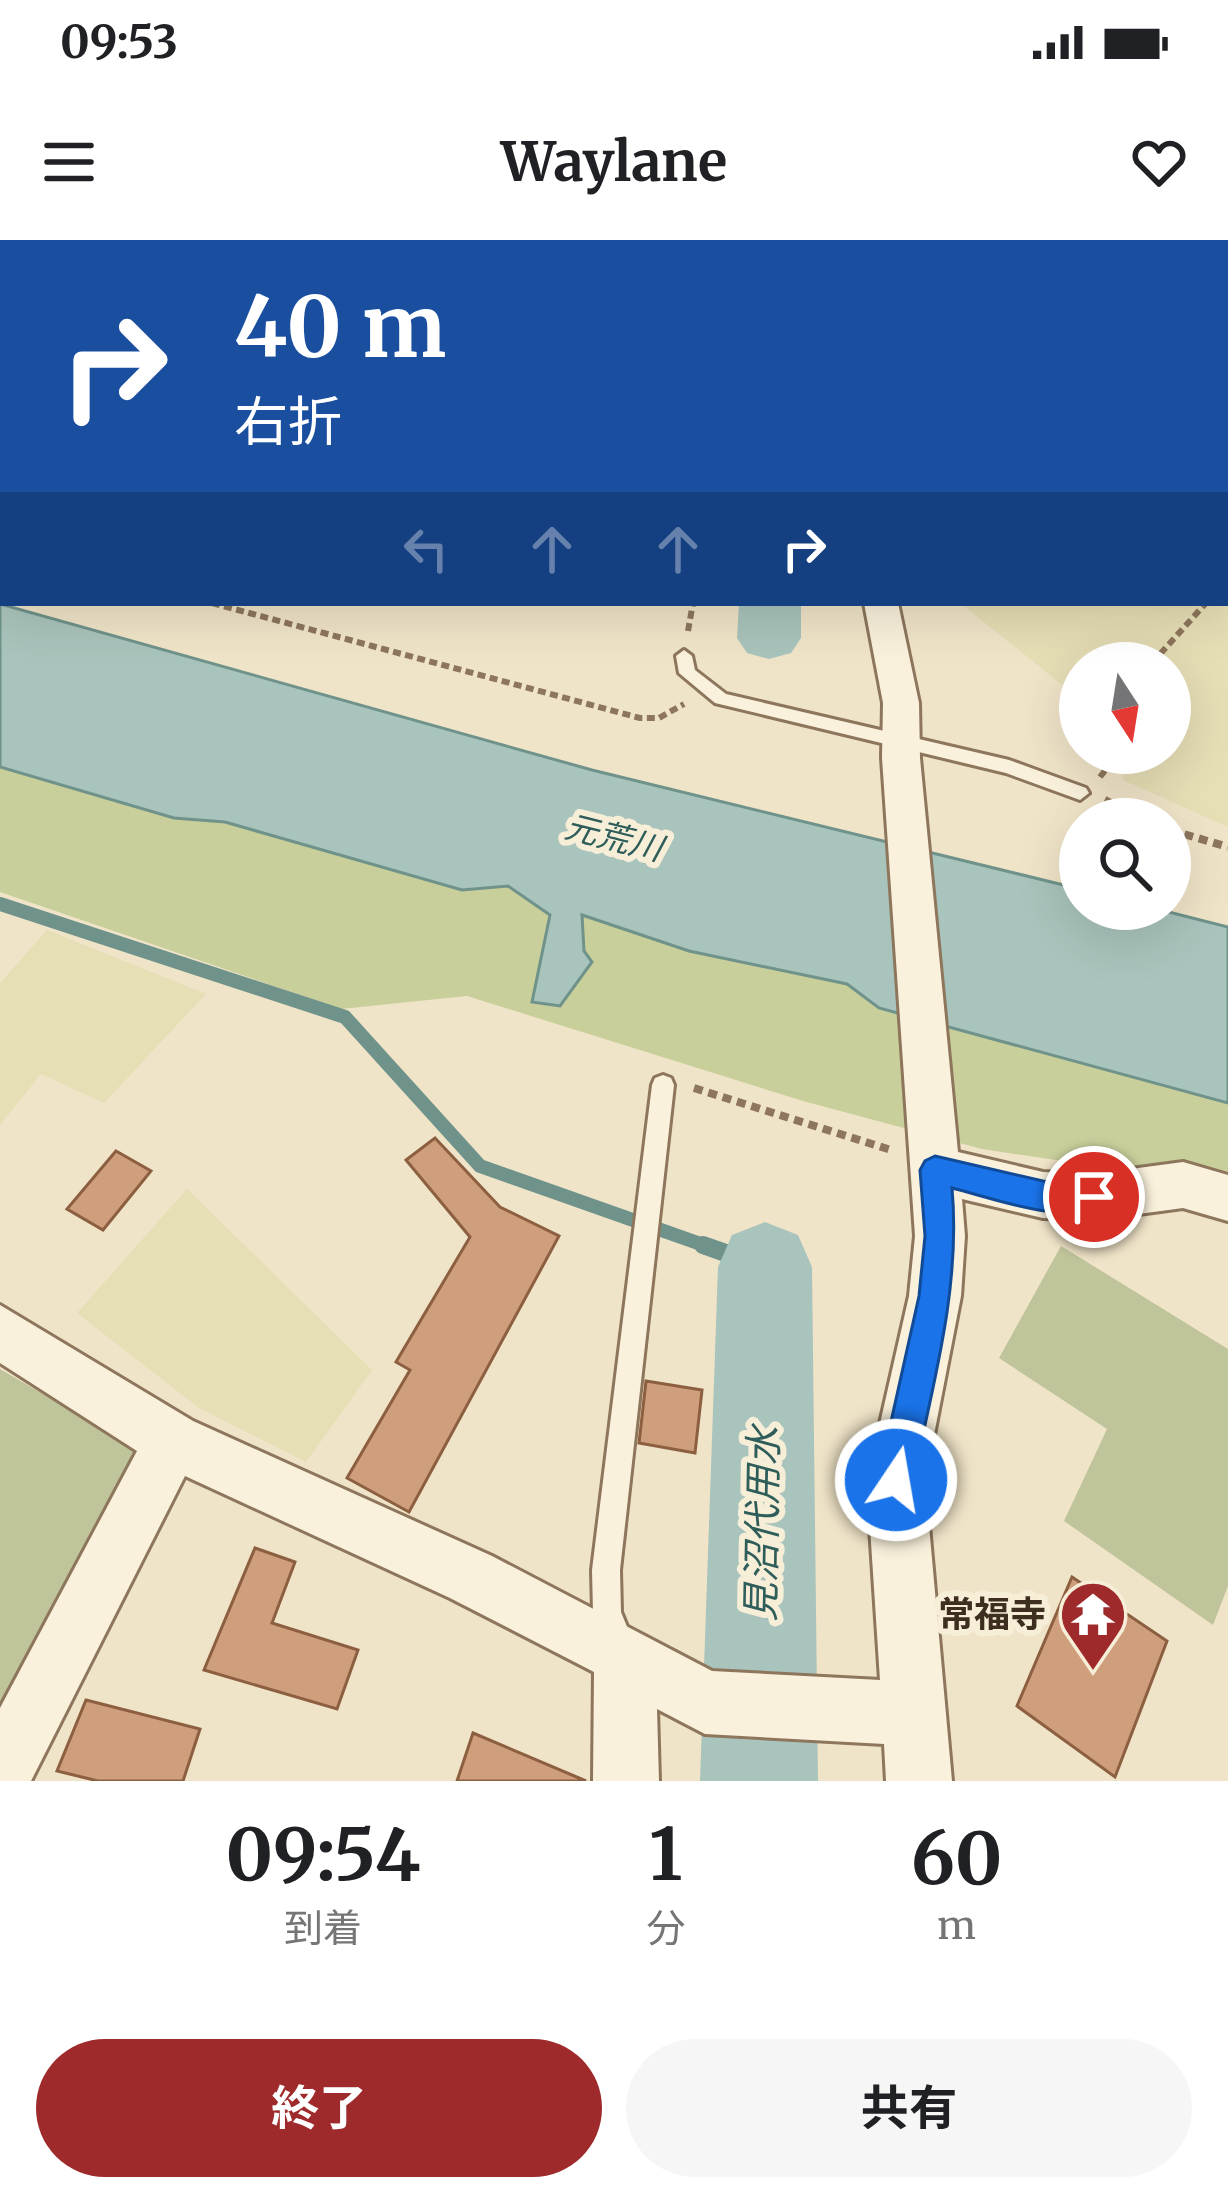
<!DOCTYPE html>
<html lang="ja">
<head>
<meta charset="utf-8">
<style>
	:root { --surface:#fff; --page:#f6f6f6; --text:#202124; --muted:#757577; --accent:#9e2a2b }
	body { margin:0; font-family:Merriweather,"Noto Sans JP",serif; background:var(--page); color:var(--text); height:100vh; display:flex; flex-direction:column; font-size:45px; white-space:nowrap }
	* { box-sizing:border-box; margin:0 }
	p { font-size:39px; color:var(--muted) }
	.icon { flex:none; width:66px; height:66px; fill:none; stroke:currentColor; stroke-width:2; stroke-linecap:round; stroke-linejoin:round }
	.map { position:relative; height:1541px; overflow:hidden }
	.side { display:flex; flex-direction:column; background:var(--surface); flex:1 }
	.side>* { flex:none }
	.hud { position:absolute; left:0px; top:0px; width:1230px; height:366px; box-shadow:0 12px 48px #0002; background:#1a4fa0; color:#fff; overflow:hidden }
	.needle { width:78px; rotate:168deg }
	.controls { position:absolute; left:1059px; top:402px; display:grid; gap:24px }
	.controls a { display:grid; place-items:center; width:132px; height:132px; border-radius:50%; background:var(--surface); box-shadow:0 12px 48px #0002; font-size:60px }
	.pin { position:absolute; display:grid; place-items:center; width:102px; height:102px; color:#fff; margin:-51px; border:6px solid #fff; border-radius:50%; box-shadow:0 3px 12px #0007 }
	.me { position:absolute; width:132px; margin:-66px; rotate:12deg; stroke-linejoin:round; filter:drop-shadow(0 0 9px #0008) }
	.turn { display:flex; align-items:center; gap:42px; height:252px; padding:0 36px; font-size:54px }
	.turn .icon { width:156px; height:156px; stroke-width:2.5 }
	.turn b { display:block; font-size:84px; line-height:102px }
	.lanes { display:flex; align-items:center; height:114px; padding:0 36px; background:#0003; justify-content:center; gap:60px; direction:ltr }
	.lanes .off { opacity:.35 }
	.eta { display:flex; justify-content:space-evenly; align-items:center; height:204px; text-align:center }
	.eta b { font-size:72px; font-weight:700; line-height:84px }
	.primary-button { display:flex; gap:24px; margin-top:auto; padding:24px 36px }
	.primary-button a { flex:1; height:138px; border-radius:72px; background:var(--accent); color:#fff; font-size:48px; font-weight:700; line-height:138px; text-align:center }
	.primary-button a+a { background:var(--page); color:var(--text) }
	.status { display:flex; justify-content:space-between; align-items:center; height:84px; padding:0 60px; background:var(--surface); direction:ltr }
	.status svg { height:33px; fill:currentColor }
	header { display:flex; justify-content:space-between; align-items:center; height:156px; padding:0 36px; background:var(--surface); font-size:54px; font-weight:700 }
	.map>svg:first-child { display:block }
	.farmland { fill:#e6deb5 }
	.green { fill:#c9cf9b }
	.cemetery { fill:#bfc49a }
	.water { fill:#a9c4bc; stroke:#6f938a; stroke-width:3 }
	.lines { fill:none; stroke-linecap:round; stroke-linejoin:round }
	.stream-far2 { stroke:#6f938a; stroke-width:9 }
	.stream-far1 { stroke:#6f938a; stroke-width:14 }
	.stream { stroke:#6f938a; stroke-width:18 }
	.canal { fill:#a9c4bc; fill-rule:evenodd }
	.river { fill:#a9c4bc; fill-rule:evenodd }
	.building { fill:#cf9f7d; stroke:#8d5f41; stroke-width:3 }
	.lane-casing { stroke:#8d765c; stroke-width:6 }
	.street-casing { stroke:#8d765c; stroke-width:6 }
	.path-far2 { stroke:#8d765c; stroke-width:4.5; stroke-dasharray:6 3; stroke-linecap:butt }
	.path-far1 { stroke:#8d765c; stroke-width:6; stroke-dasharray:8 4.5; stroke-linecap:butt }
	.path { stroke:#8d765c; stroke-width:8; stroke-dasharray:9 6; stroke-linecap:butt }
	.lane { fill:#faf1dc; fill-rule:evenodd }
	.street { fill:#faf1dc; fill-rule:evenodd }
	.route { fill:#1a73e8; stroke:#114b97; stroke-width:3 }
	.labels { text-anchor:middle; stroke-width:12; stroke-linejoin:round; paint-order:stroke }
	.water-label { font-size:33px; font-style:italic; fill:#2f5d5a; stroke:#f7eed8 }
	.near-poi-label { font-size:36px; font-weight:bold; fill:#3d2e20; stroke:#f7eed8; text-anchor:end }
	.near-water-label { font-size:39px; font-style:italic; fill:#2f5d5a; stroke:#f7eed8 }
</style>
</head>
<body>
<div class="status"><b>09:53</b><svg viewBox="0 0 49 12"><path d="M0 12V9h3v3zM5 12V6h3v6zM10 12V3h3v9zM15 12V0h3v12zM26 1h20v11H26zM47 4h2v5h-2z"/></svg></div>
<header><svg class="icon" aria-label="menu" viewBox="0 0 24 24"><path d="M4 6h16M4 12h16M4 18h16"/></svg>Waylane<svg class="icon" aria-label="heart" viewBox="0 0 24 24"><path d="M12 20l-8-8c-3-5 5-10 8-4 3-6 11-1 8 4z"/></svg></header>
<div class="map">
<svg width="1228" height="1541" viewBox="0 0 1228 1541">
	<rect width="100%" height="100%" fill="#f0e4c8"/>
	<path class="farmland" d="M0,0H1228V587L1123,540L1127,513H1170V423H1080V459L960,363H1227V3H3V257Z
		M47,690L206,754L104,863L41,834L0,885V743Z
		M187,949L372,1130L306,1222L199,1168L77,1073Z"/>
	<path class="green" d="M0,527L174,578L225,582L462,650L508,646L550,674L532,762L584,711L581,675L689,711L847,744L879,768L1228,863V944L1171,928H1109L982,909L803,861L467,756L341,769L0,652Z"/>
	<path class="cemetery" d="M1061,1006L1228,1109V1346L1213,1385L1064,1281L1107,1189L999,1118Z
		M0,1129L136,1208L134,1241L0,1491Z"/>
	<path class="water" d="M0,364L592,530L1080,649V669H1157L1228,687V863L879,768L847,744L689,711L582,675L584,711L592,722L560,766L532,762L550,675L508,646L462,650L225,582L174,578L0,527Z"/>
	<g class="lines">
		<path class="stream-far2" d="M953,3L957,0"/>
		<path class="stream-far1" d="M0,664L345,777L480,926L712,1008"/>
		<path class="stream" d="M703,1005L765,1027"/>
		<path class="canal" d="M468,0H499L501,3H470Z
			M752,363H788V398L782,407L769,410L756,407L750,398Z"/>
		<path class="river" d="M459,0H508L510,3H461Z
			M739,363H801V398L791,413L769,419L747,413L737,398Z
			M765,982L798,995L812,1027L818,1541H700L718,1027L732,995Z"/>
	</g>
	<path class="building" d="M435,898L500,967L559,996L409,1272L347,1238L410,1130L396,1122L470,997L406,920Z
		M116,911L151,931L103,990L67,969Z
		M646,1141L702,1150L695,1213L639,1203Z
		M255,1308L295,1322L272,1383L358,1410L337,1469L204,1430Z
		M1072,1337L1167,1401L1115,1537L1017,1466Z
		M86,1460L200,1489L183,1541H98L57,1531Z
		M473,1493L586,1541H457Z"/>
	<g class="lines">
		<defs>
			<path id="lane" d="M684,410L692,416L695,430L726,454L1009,520L1086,548L1089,553L1080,560L1006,533L715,463L679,433L676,416Z
				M663,835L671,838L674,845L620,1330L621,1372L634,1404L630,1414L620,1418L610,1414L593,1372L592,1330L652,845L655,838Z"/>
			<path id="street" d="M864,363H898L919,463L920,518L958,912L1043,932L1094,934L1183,922L1228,935V981L1183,968L1094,980L1043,978L962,959L965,996L961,1056L925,1241L952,1541H886L884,1504L705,1494L657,1469L659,1541H593L594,1432L450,1358L185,1236L31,1541H0V1468L137,1211L0,1123V1065L193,1181L492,1316L712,1431L880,1440L867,1241L909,1056L915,996L882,518L883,463Z"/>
		</defs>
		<use href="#lane" class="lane-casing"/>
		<use href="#street" class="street-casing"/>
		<path class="path-far2" d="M442,0L448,3
			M609,0L614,3
			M0,39L3,35"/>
		<path class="path-far1" d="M212,363L640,478H659L684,464
			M688,391L693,363
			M1152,423L1206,363
			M1100,537L1119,513
			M1105,559L1144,579"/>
		<path class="path" d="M1170,590L1228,607
			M694,848L891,910"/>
		<use href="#lane" class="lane"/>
		<use href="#street" class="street"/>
	</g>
	<path class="route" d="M935,916L1043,941L1105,947L1109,957L1105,967C1059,984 996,959 952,948C961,1047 933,1144 913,1240L908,1253L896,1258L883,1253L878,1240L919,1056L925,996L920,930L925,921Z"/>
	<defs>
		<symbol id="temple-pin" viewBox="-11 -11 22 30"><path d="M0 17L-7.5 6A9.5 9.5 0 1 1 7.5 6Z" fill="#9e2a2b" stroke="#f7eed8"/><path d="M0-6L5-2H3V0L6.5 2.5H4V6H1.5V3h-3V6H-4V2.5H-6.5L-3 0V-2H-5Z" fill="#fff"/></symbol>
	</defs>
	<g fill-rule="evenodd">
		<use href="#temple-pin" x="1055" y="1336" width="76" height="104"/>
	</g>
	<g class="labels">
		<g class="water-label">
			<text transform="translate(614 597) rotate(14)" y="12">元荒川</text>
		</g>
		<g class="near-poi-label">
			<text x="1046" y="1387">常福寺</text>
		</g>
		<g class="near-water-label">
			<text transform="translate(762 1284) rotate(-89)" y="14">見沼代用水</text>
		</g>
	</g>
</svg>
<div class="controls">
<a><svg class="needle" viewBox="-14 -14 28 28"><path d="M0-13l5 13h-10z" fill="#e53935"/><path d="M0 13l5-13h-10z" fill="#757577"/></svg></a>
<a><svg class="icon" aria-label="search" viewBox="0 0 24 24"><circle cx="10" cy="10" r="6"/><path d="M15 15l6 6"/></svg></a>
</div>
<div class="pin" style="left:1094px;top:957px;background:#d93025"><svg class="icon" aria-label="arrive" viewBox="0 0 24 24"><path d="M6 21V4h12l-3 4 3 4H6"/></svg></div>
<svg class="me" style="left:896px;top:1240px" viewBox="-20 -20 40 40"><circle r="17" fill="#1a73e8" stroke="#fff" stroke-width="3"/><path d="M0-11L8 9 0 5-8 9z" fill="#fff"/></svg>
<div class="hud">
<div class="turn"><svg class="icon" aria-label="right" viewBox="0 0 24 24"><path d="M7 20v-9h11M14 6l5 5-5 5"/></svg><div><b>40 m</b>右折</div></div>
<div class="lanes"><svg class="icon off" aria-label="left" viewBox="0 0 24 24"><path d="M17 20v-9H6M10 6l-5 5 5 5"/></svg><svg class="icon off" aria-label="ahead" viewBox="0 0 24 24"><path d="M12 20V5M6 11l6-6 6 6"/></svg><svg class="icon off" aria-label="ahead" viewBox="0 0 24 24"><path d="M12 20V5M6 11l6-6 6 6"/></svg><svg class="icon" aria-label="right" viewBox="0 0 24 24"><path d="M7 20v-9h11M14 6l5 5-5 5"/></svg></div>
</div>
</div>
<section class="side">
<div class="eta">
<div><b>09:54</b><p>到着</p></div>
<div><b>1</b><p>分</p></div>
<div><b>60</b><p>m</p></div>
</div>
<div class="primary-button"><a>終了</a><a>共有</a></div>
</section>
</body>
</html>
